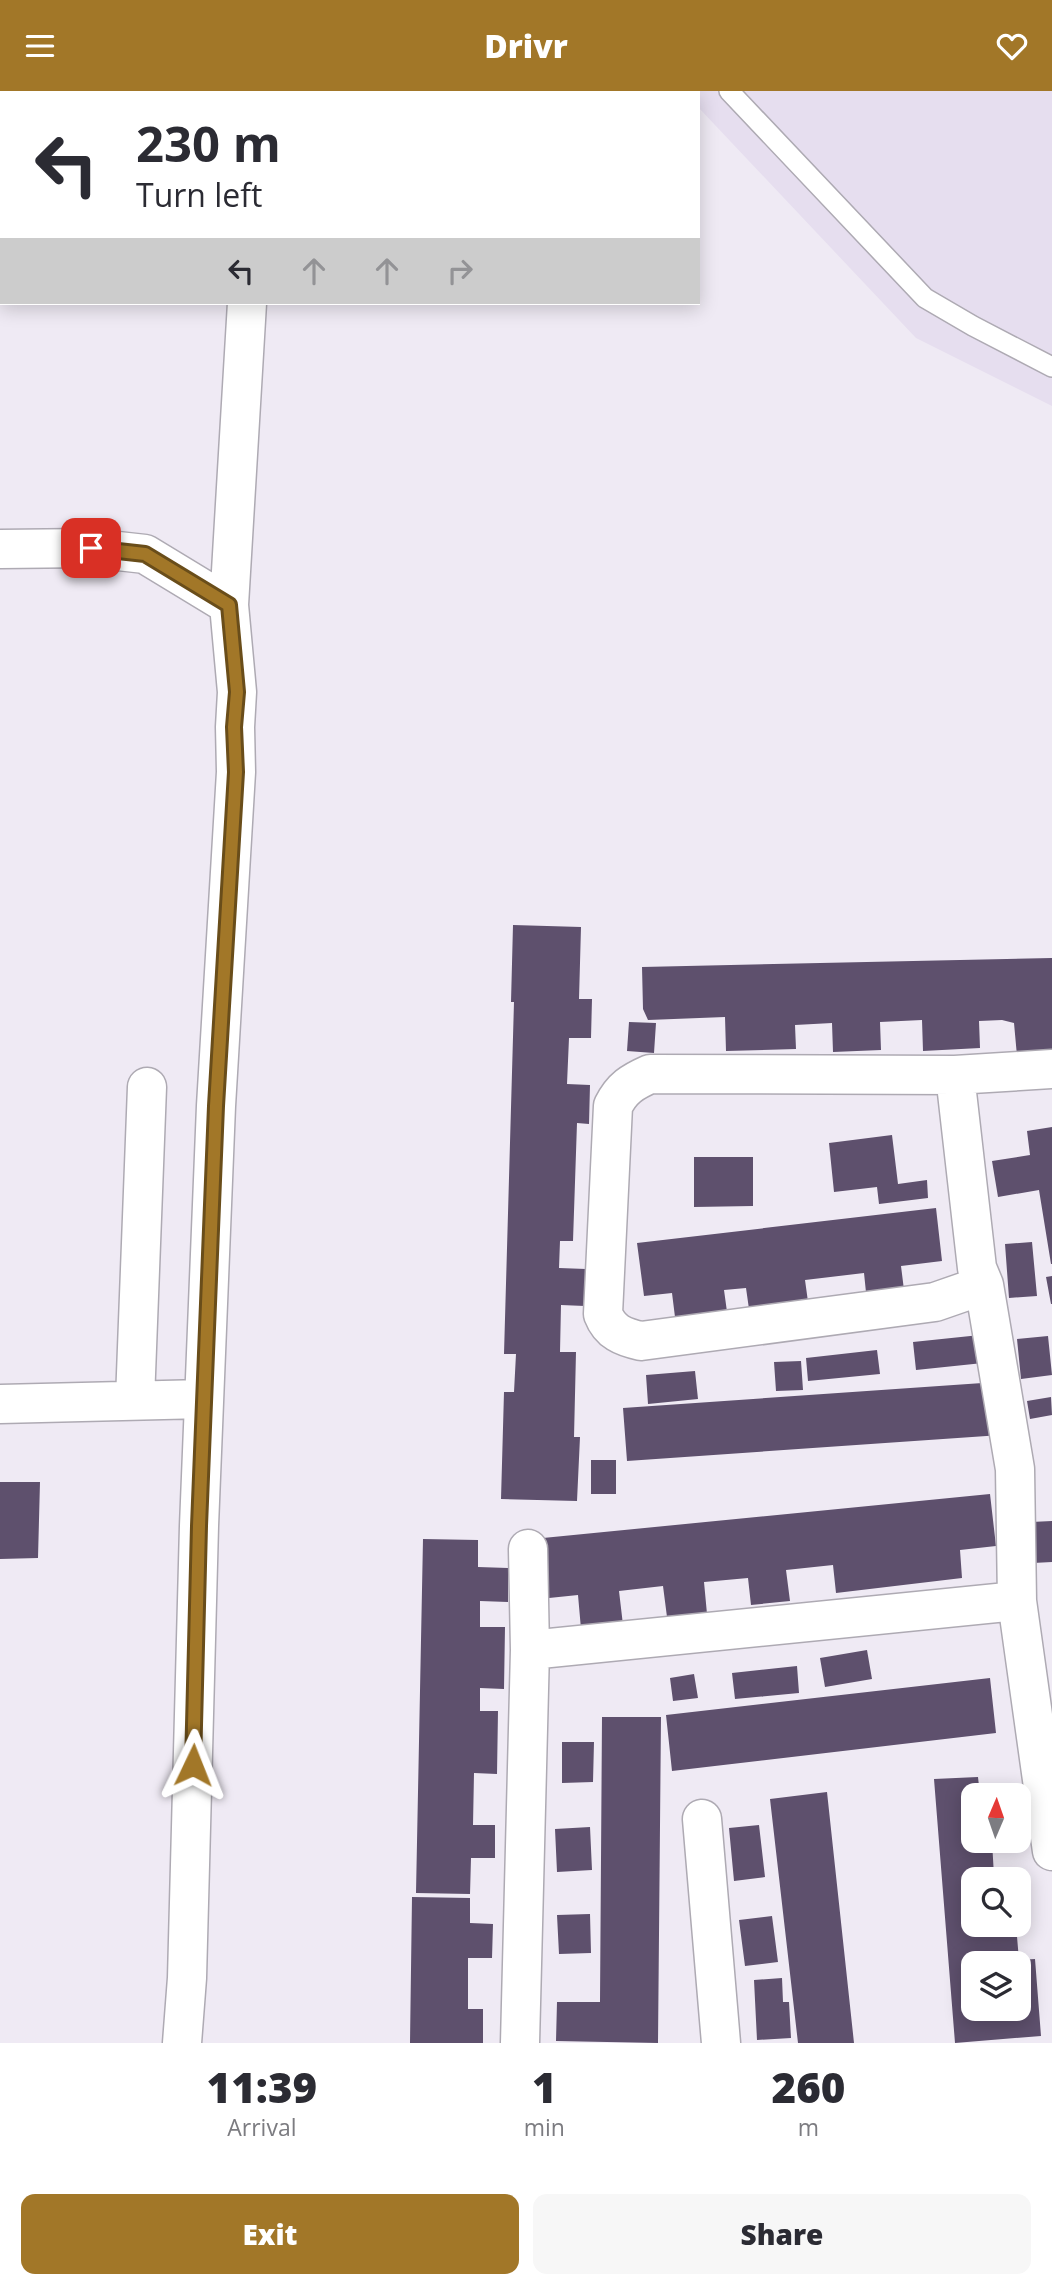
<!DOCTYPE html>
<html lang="en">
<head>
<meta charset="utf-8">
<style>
	:root { --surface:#fff; --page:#f7f7f7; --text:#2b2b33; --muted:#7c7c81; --accent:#a27728 }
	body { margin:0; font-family:"Open Sans",sans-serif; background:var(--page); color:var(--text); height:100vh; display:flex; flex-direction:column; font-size:26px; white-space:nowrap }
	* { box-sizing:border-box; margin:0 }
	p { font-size:23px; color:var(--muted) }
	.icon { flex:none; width:38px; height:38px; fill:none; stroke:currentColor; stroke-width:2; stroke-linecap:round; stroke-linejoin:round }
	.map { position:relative; height:1952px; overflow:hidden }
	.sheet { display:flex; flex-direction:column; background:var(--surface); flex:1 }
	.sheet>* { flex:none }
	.guide { position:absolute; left:0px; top:0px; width:700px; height:214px; box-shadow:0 4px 18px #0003; background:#fff; color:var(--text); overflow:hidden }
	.needle { width:46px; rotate:2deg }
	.buttons { position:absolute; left:961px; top:1692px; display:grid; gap:14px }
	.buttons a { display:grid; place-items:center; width:70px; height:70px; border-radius:14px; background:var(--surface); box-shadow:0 4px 18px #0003; font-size:35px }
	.pin { position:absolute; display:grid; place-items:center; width:60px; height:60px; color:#fff; margin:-30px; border-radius:14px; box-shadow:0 4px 10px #0006 }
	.me { position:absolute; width:77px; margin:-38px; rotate:2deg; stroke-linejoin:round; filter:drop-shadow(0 0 5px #0008) }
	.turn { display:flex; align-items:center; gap:24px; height:147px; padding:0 21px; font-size:32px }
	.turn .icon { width:91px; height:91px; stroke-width:2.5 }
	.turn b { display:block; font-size:49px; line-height:60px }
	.lanes { display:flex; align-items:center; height:66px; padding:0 21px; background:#0003; justify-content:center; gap:35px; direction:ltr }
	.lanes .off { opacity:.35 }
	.eta { display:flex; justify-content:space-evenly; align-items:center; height:119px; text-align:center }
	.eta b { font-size:42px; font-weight:800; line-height:49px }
	.cta { display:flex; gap:14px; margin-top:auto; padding:14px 21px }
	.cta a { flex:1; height:80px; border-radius:14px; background:var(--accent); color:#fff; font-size:28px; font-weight:800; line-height:80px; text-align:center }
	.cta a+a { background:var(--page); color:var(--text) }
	header { display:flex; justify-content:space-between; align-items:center; height:91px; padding:0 21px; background:var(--accent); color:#fff; font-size:32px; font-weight:800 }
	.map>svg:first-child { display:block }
	.built { fill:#e6deef }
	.building { fill:#5e506d; fill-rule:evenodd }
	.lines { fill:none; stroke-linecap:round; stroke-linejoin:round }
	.lane-casing { stroke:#aeaab3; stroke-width:22 }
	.street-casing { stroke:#aeaab3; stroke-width:41 }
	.lane { stroke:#fff; stroke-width:19 }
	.street { stroke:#fff; stroke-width:38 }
	.route-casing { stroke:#694d1a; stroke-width:18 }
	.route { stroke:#a27728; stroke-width:12 }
</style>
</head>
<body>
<header><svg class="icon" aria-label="menu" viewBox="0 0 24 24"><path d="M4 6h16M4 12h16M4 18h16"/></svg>Drivr<svg class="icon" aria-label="heart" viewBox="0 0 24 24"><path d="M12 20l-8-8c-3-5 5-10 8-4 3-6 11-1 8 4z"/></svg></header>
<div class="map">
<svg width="1052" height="1952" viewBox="0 0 1052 1952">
	<rect width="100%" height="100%" fill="#efeaf4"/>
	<path class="built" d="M683,0H1052V315L916,247L698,16V2Z"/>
	<path class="building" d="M513,834L581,836L579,908H592L591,947H569L567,993L590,994L589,1033L577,1032L573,1150H560L559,1177L586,1178L585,1215L561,1214L560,1261H576L574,1346H580L577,1410L501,1408L504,1301H514L516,1263H504L514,911H511Z
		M1052,867V963L1017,965L1014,932L1002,929L979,930L980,957L923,960L922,929L880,931L881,959L833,961L832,932L795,934L796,958L726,960L725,926L648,929L643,918L642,876Z
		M629,931L656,932L654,962L627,960Z
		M1052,1036V1173H1051L1039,1099L998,1106L992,1070L1030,1064L1027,1040Z
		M892,1044L898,1093L927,1089L928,1107L879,1113L877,1096L834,1101L829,1052Z
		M694,1066H753V1115L694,1116Z
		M936,1117L942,1170L901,1175L905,1207L867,1211L864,1182L805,1189L809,1218L750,1225L746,1197L724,1199L728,1228L676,1234L672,1202L644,1205L637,1152Z
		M1032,1151L1037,1205L1009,1207L1005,1153Z
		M1052,1185V1213H1051L1046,1186Z
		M980,1244L983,1272L916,1279L913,1251Z
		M1048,1245L1052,1284L1021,1288L1017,1248Z
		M877,1259L880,1283L808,1290L806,1267Z
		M801,1270L803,1299L776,1300L774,1271Z
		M695,1280L698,1308L648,1313L646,1284Z
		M997,1291L1001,1344L627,1370L623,1317Z
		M1051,1306L1052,1324L1030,1328L1027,1310Z
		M591,1369H616V1403H591Z
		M0,1391H40L38,1467L0,1468Z
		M990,1403L996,1455L960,1459L962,1487L836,1502L833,1474L786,1479L790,1510L751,1514L748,1487L704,1491L707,1523L667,1526L663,1495L619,1500L623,1534L581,1538L578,1504L549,1507L543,1447Z
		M1052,1430V1471L1033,1472L1031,1431Z
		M423,1448L478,1449V1476L508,1477V1511L480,1510V1536H505L504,1598L480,1597V1620H498L497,1683L474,1682L473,1734H495V1767H471L470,1803L416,1802Z
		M867,1559L872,1588L825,1596L820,1567Z
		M797,1575L799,1602L735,1608L732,1582Z
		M694,1583L698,1607L673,1610L670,1587Z
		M990,1587L996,1642L672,1680L666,1624Z
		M602,1626H661L658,1952L556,1950L557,1911H600Z
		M562,1651H594L593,1691L562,1692Z
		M978,1686L980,1704H973V1750H992L994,1785L1012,1784L1013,1788H973V1834H1016L1019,1869L1035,1868L1041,1945L955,1952L934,1688ZM973,1872H1018V1918H973Z
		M827,1701L854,1952H798L770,1708Z
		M759,1734L765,1786L734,1790L729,1737Z
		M590,1736L592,1779L557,1781L555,1738Z
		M412,1806L470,1807V1832L493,1833L492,1867H468V1918H483V1952H410Z
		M590,1823L591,1862L559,1863L557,1824Z
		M772,1825L778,1871L745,1875L739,1829Z
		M782,1887L783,1911H789L791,1947L757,1949L754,1889Z"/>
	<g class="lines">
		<defs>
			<path id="lane" d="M729,0L925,207L973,235L1052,276"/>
			<path id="street" d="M259,2V0
				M0,458L91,457L145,463L229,514L237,601L235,636L236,681L216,1015L199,1435L187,1887L182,1952
				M229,514L247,212
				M955,984L977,1177L984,1194L935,1211L641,1250C623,1246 610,1241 603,1223L613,1015C622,997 632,991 650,983L955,984L1052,978
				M984,1194L1015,1378L1017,1510L1052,1760
				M135,1309L147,996
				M0,1313L204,1308
				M530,1559L1017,1510
				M702,1728L721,1952
				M520,1952L530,1559L528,1458"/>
		</defs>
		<use href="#lane" class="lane-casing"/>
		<use href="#street" class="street-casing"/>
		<use href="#lane" class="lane"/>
		<use href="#street" class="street"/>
	</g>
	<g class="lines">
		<defs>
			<path id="route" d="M91,457L145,463L229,514L237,601L234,636L236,681L216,1015L199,1435L193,1674"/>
		</defs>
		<use href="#route" class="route-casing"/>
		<use href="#route" class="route"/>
	</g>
</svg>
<div class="buttons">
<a><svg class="needle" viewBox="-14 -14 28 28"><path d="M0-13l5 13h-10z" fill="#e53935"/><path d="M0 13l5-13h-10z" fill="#7c7c81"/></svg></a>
<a><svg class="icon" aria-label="search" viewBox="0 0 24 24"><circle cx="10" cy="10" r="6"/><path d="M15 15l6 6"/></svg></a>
<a><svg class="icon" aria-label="layers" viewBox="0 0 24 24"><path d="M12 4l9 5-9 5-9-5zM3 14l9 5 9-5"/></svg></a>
</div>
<div class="pin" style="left:91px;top:457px;background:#d93025"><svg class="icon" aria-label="arrive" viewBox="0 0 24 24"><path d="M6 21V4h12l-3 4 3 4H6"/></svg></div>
<svg class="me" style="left:193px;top:1674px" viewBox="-20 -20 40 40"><path d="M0-17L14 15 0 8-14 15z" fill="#a27728" stroke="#fff" stroke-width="4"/></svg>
<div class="guide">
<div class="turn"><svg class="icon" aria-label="left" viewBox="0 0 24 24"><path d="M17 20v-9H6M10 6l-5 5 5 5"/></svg><div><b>230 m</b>Turn left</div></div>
<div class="lanes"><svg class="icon" aria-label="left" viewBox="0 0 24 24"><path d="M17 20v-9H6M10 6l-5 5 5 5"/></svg><svg class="icon off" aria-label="ahead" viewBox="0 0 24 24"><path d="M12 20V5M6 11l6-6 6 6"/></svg><svg class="icon off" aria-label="ahead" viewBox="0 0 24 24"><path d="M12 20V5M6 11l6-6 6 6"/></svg><svg class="icon off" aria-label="right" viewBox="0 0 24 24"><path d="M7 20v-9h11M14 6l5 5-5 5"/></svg></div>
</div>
</div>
<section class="sheet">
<div class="eta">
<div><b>11:39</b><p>Arrival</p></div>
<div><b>1</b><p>min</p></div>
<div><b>260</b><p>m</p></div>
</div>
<div class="cta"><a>Exit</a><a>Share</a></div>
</section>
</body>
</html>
